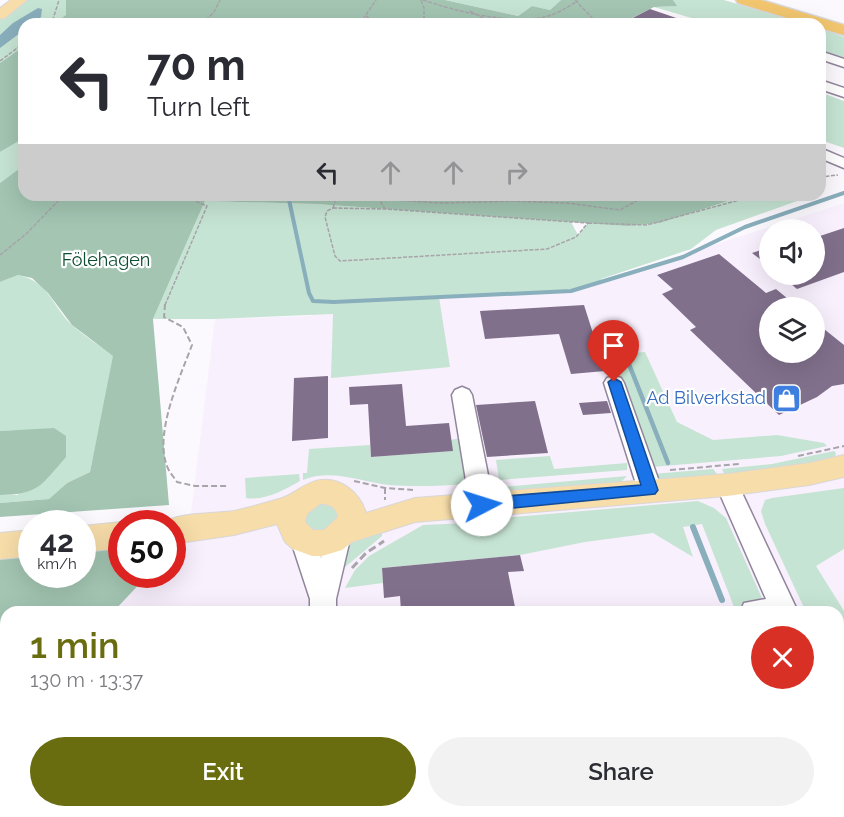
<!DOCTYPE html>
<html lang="en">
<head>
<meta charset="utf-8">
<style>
	:root { --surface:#fff; --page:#f2f2f3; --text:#2b2b33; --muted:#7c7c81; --accent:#6a6d0f }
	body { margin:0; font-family:Raleway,sans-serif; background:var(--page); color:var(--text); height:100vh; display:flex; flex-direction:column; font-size:22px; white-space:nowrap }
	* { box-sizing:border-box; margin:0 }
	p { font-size:20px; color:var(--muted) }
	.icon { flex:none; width:33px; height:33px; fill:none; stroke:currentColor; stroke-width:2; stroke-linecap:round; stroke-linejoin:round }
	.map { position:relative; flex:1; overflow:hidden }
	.side { position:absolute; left:0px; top:606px; width:844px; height:212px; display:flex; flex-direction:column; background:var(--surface); border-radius:18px 18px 0 0; box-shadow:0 6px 24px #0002 }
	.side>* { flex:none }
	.guide { position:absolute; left:18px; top:18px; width:808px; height:183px; border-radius:18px; box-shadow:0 6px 24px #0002; background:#fff; color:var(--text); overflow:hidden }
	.controls { position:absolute; left:759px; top:219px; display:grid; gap:12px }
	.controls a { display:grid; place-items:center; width:66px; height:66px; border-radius:50%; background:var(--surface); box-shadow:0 6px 24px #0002; font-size:30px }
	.speed { position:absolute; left:18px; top:510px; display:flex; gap:12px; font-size:30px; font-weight:700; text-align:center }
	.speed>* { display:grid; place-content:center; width:78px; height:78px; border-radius:50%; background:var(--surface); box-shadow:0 6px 24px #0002; line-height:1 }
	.speed small { font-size:15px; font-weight:400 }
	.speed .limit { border:9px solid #d22; background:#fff; color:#111 }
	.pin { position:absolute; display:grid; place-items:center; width:51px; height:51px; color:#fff; margin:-62px -26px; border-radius:50% 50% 50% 0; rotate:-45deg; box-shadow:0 0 6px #0007 }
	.pin .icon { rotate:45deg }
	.me { position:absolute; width:66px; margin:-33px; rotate:85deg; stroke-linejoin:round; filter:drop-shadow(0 0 4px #0008) }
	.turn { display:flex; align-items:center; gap:21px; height:126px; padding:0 30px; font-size:27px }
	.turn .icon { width:78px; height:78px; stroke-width:2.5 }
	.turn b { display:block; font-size:42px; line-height:51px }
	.lanes { display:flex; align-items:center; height:57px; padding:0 30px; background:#0003; justify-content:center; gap:30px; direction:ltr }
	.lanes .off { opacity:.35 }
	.round { display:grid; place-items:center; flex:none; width:63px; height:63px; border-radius:32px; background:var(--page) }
	.overview { display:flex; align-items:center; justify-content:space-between; height:102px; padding:0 30px }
	h1 { font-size:36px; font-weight:600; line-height:45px; color:var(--accent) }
	.action { display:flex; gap:12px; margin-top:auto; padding:12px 30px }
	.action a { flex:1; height:69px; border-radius:36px; background:var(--accent); color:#fff; font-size:24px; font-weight:600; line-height:69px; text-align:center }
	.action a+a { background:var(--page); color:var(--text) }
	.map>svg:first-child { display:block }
	.built { fill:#f8f0fd; fill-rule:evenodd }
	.green { fill:#c6e4d3 }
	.forest { fill:#a3c5b2 }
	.water { fill:#89aebc }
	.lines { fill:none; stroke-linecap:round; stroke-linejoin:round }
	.stream-far2 { stroke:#89aebc; stroke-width:4 }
	.stream-far1 { stroke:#89aebc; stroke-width:4.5 }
	.stream { stroke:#89aebc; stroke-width:6 }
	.building { fill:#81708c }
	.minor-casing { stroke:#92859c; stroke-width:3 }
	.major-casing { stroke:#d8d7d9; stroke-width:2 }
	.highway-casing { stroke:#d8d7d9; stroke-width:3 }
	.path-far2 { stroke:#a7a4aa; stroke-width:1.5; stroke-dasharray:4 1.5; stroke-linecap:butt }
	.path-far1 { stroke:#a7a4aa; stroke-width:2; stroke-dasharray:6 3; stroke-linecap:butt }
	.path { stroke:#a7a4aa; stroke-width:3; stroke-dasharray:8 4; stroke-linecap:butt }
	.minor { fill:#fff; fill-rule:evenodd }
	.major { fill:#f7dda9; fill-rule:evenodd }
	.highway { fill:#f2c66f; fill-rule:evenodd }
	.route { fill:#1a73e8; stroke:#114b97; stroke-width:1.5 }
	.labels { text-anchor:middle; stroke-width:4.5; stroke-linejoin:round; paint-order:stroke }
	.park-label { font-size:18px; fill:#0e4c33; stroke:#fff }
	.shop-label { font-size:18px; fill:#366cbe; stroke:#fff; text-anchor:end }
</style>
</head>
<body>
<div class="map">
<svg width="844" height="817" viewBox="0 0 844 817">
	<rect width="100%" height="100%" fill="#fcf9fe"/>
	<path class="built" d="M844,203V817H0V735L6,728V812H838V612H113L148,575L172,574L173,547L189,529L215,319L311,316L313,301L571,291ZM770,230H814V274H770ZM770,308H814V352H770Z"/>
	<path class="green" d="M25,0H66L67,15L54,24H24V46L0,63V19Z
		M445,0H561L550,10L532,6L518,16Z
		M673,0H724L806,24H712L654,7L676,6Z
		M821,29L844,37V62L821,54Z
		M825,94L844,101V148L821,140V97Z
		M24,138V165L0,183V152Z
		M758,195H814L716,230L691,249L601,279L602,282C551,298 492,294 439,297L450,367L331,378L333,314L215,319H153L205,201L316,204L571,222L578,235L588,223L627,226L660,223L728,201Z
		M18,275C50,282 51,305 72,325C84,336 100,346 114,356L90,472L67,483L49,499L0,503V495H18L25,430L0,431V282Z
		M645,352L677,422L713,440L777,435L824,443L827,446L781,456L652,467L612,355Z
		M461,438L468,484C441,486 416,487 389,485C361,482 331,468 303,480V473H307L309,449L370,445L371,457L452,451L451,440Z
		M834,451L836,453L835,458L795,467L724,474L722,469L772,464Z
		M550,456L554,469L627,463V470L499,480L496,460Z
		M713,469L718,475L662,480L652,474Z
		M299,474L300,481C284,490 265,501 246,498L245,478Z
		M627,476L620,483L503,492L501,489V487Z
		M844,488V549L816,566L844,611V638L839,639L838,612H806L765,524L761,511L765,500L772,498Z
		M698,501L714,508L726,518L762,598L754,605L734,607L702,524L683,527L693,557L653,533L585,542L520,555L382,568L383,583L345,588L355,570L369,556L423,525L491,522L503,518Z
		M323,503L334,506L340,515L338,525L316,534L304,523L305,513L318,504Z
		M382,530V536L344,568L337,580L349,544Z
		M6,781V812H127L122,817H0V787Z"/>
	<path class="forest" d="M66,0H445L518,16L532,6L550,10L561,0H673L677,6L654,7L620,24H54L66,15Z
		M24,46V138L0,152V63Z
		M24,165V195H758L728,201L660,223L627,226L316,204L205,201L153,319L169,505L0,517V503L49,499L67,483L90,472L113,356L72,325L48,293L32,278L18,275L0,282V183Z
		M54,428L66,436V457C42,484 39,495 0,495V431Z
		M121,535L122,574L148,575L113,612H6V728L0,735V546L31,543L32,574H82L83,539Z"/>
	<path class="water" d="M38,8L42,9L41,17L32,24H24V30L0,48V35L13,23Z"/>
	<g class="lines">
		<path class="stream-far2" d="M288,195L309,293L313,301L334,302L571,291L683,257L745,227L844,193"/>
		<path class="stream-far1" d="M625,354L668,463"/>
		<path class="stream" d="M693,527L722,600"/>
	</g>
	<path class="building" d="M650,9L688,22V24H621Z
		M844,228V272L797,289L779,274H814V238Z
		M770,247V267L752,253Z
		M719,254L766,293L776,289L799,308H770V352H814V321L844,345V384L832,386L817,397L779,415L690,330L696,327L662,294L673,289L657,275Z
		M584,305L605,371L571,374L559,334L485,339L480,311Z
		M328,376V438L292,441L294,378Z
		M402,384L406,426L449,423L453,451L371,457L368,404L350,405L349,387Z
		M535,401L548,453L487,457L476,405Z
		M607,401L611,413L583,415L579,403Z
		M520,555L524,571L508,572L516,612H401L400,596L384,598L382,568Z"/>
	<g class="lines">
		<defs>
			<path id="minor" d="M820,51L844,59V67L820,59Z
				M820,80L844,88V97L820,89Z
				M820,148L844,158V168L820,158Z
				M614,376L621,378L624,383L662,490L658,497L650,500L642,497L638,490L604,383L607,378Z
				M462,387L469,390L472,395L494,505L490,512L482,515L474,512L470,505L452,395L455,390Z
				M727,476L735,478L798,612H740L744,603L766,599L716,485L719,478Z
				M338,528L347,532L350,539L336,599V612H310V599L291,541L294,534L303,530L312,534L321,558L329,532Z
				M838,642H844V668H838Z
				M838,716L844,718V757L838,754Z
				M838,759H844V789H838Z
				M306,812H336V817H304Z
				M645,812H686L684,817H642Z"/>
			<path id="major" d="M11,0H27L5,18L0,19V8Z
				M844,455V477L809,485L727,496L415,522L352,542L342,550L322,556H312L293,549L285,542L277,524L234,535L172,544V524H161C178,512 213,514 234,511C249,508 264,503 279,499C293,496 304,482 321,480C343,478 360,494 366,513L415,498L727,474L809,463ZM320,504C330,504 336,507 338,517L324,530H313L305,522L307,514Z
				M122,522L125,524H122V548L82,552V526Z
				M32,530V556L0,559V533Z"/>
			<path id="highway" d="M736,0H761L844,25V35L820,28V24H807L738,3Z"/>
		</defs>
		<use href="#minor" class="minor-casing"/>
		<use href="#major" class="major-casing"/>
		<use href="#highway" class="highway-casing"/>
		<path class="path-far2" d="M421,0L424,8V24
			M423,0C459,12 506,24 544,17C556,15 567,7 578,1
			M575,0L598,24
			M470,11L493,24
			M366,16L377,24
			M48,24L53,19L59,0
			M202,24L214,12L220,0
			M360,24L376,0
			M0,61L24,43
			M820,177L838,175
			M372,195L379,199L385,209
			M379,199L442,203L514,201L567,203L620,210L647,195
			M333,208L337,195
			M333,208L385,209L588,223L576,237L547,249L340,261L335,256L325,217L327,211Z
			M588,223L647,225L758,195
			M0,255L26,234L64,195
			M165,305L207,206L181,195"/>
		<path class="path-far1" d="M165,304L164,317L183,327L192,345C180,377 154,433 167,466C169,472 174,477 177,482L195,486H227
			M798,456L844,446
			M670,470L739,464
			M354,481L385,488L413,490
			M385,488V500
			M129,518L162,515
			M55,524L76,522"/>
		<path class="path" d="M352,568L366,553L384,541
			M838,689L844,701"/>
		<use href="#minor" class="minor"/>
		<use href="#major" class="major"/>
		<use href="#highway" class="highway"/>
	</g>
	<path class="route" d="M614,378L621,382L658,490L655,494L482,511L476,509L474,505L476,500L482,498L641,485L608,382Z"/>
	<defs>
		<symbol id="shop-square" viewBox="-11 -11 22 22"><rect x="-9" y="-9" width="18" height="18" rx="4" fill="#3f7fe0" stroke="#fff"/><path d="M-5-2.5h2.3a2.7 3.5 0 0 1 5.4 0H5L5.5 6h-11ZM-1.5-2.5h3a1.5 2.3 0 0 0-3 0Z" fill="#fff"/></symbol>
	</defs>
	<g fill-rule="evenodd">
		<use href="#shop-square" x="770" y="382" width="33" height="33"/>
	</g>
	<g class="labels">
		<g class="park-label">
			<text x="106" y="266">Fölehagen</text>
		</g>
		<g class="shop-label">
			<text x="766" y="404">Ad Bilverkstad</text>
		</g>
	</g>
</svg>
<div class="controls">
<a><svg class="icon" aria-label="sound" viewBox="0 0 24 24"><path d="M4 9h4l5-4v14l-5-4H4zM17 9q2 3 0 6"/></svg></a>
<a><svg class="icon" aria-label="layers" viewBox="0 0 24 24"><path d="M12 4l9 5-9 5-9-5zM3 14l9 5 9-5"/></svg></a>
</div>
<div class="speed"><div>42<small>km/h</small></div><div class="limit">50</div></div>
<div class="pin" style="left:614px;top:382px;background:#d93025"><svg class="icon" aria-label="arrive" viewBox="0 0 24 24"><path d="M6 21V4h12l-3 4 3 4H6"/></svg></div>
<svg class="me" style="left:482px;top:505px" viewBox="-20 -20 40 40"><circle r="19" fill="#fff"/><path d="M0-13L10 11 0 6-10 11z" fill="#1a73e8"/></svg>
<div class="guide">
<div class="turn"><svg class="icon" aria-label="left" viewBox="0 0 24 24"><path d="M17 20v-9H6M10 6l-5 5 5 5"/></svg><div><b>70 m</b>Turn left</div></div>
<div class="lanes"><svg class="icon" aria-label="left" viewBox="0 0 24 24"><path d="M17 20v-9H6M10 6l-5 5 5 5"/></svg><svg class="icon off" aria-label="ahead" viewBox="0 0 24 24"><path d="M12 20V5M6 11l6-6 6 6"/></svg><svg class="icon off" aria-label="ahead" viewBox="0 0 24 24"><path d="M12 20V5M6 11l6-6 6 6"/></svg><svg class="icon off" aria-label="right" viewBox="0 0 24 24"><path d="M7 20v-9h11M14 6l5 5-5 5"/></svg></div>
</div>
<section class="side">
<div class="overview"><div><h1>1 min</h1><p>130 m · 13:37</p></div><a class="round" style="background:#d93025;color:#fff"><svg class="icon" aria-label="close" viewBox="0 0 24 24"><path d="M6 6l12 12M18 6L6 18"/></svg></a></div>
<div class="action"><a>Exit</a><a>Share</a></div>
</section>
</div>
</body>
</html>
